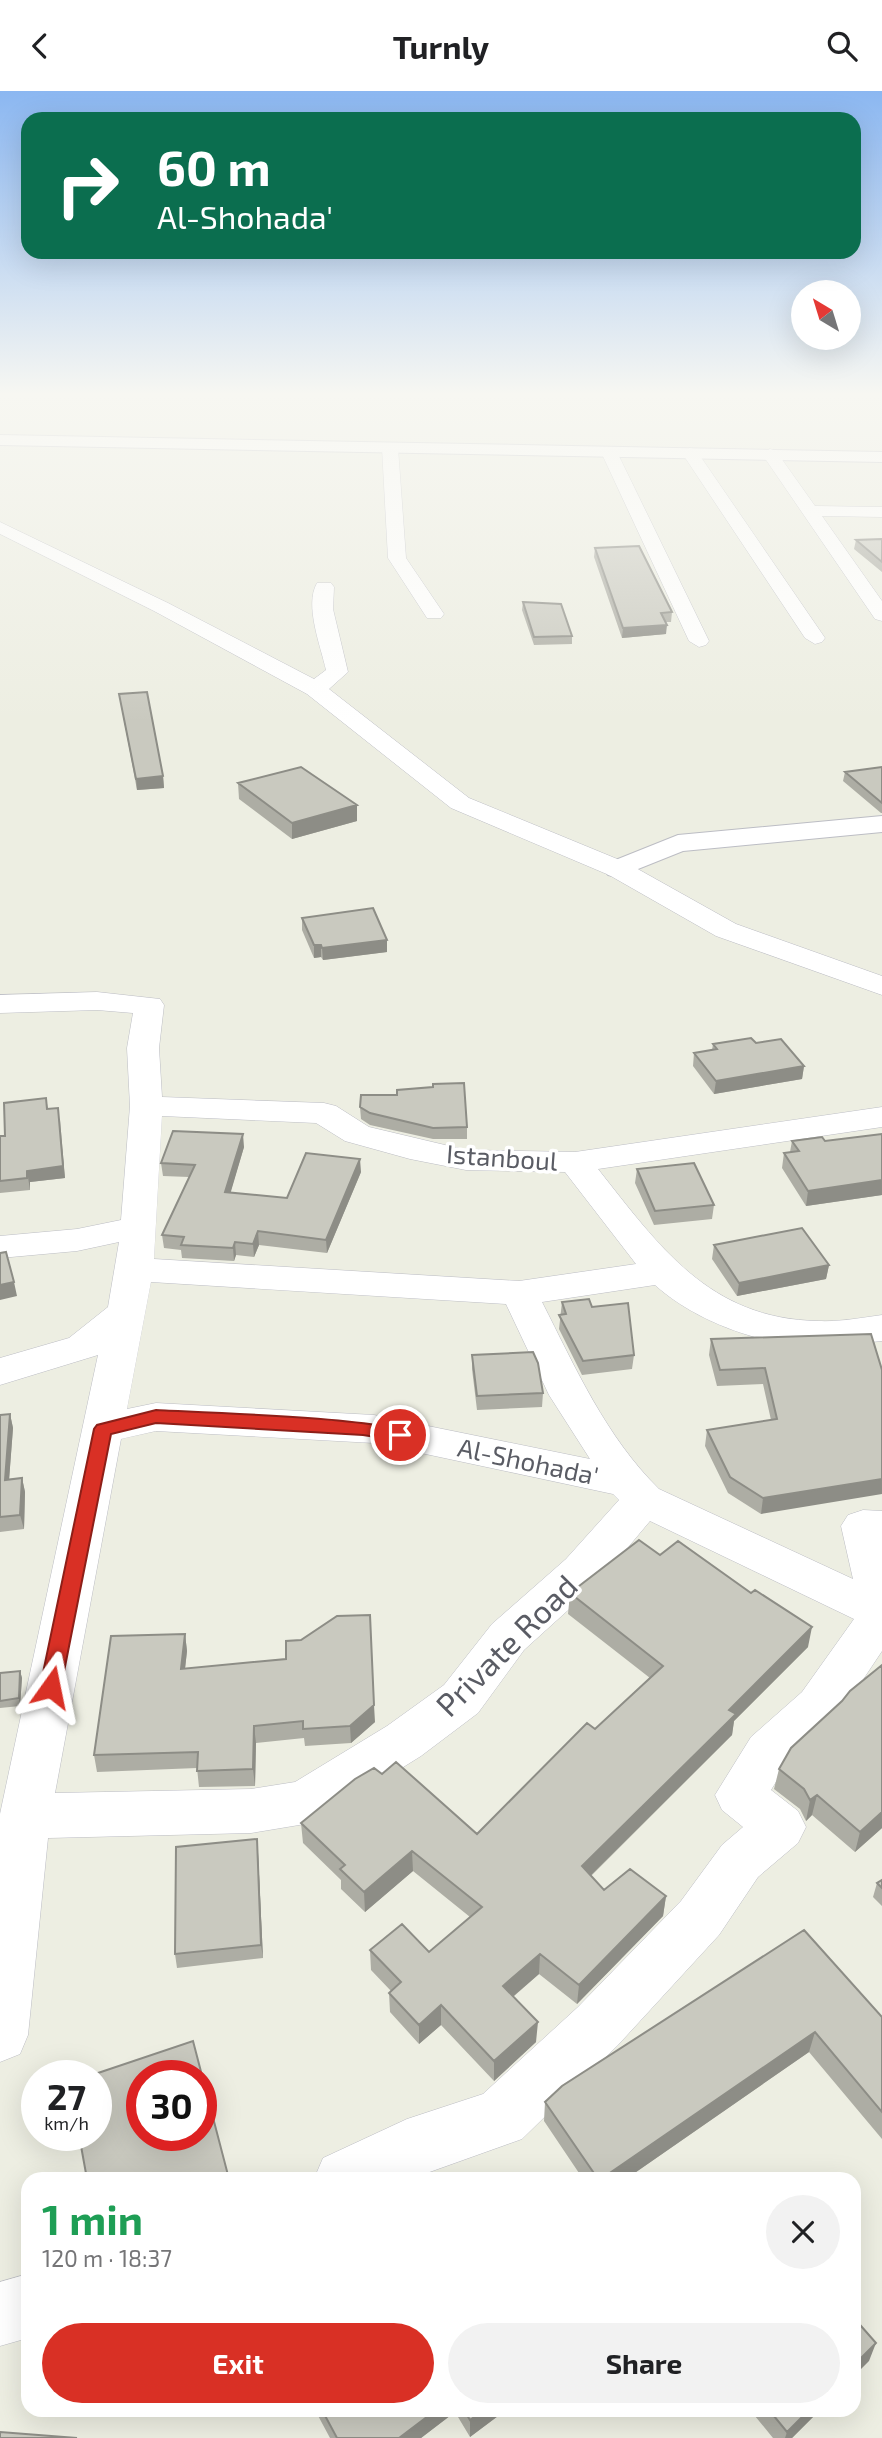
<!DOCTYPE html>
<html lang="en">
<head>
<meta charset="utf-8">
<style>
	:root { --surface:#fff; --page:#f2f2f2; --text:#202124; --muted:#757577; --accent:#d93025 }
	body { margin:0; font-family:"Exo 2",sans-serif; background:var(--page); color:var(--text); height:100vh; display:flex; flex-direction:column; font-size:26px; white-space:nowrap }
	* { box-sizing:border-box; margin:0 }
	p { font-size:23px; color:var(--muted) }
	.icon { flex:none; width:38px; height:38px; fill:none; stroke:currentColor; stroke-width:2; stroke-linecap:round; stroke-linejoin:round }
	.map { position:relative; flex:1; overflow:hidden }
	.details { position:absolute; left:21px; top:2081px; width:840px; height:245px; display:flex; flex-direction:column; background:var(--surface); border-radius:21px; box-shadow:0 7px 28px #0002 }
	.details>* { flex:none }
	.banner { position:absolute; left:21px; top:21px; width:840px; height:147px; border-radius:21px; box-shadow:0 7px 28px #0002; background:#0b6e4f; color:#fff; overflow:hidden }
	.needle { width:46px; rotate:322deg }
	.controls { position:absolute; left:791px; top:189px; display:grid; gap:14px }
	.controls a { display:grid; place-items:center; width:70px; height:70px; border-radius:50%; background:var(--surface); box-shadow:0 7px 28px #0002; font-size:35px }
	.speed { position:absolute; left:21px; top:1969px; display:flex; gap:14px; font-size:35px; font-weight:700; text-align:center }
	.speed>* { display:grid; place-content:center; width:91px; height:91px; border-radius:50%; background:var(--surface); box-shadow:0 7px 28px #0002; line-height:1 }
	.speed small { font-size:18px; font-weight:400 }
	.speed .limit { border:10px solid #d22; background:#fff; color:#111 }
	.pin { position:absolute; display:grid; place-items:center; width:60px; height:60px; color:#fff; margin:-30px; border:4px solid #fff; border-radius:50%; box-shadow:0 2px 7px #0007 }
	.me { position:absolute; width:77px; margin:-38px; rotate:12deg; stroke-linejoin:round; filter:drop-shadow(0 0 5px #0008) }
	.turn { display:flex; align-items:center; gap:24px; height:147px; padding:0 21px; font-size:32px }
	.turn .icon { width:91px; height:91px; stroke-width:2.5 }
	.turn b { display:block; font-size:49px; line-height:60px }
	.round { display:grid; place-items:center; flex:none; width:74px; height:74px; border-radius:37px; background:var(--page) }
	.headline { display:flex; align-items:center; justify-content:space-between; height:119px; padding:0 21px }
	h1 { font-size:42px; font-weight:700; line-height:52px; color:#1e9e55 }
	.action { display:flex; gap:14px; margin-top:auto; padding:14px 21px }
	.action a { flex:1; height:80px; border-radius:42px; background:var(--accent); color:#fff; font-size:28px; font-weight:700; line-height:80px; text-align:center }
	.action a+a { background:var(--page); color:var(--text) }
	header { display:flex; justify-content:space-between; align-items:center; height:91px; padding:0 21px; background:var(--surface); font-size:32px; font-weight:700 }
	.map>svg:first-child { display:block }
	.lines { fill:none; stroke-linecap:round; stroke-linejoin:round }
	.minor-casing { stroke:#bcbdc4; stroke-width:1 }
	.tertiary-casing { stroke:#bcbdc4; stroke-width:2 }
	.secondary-casing { stroke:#bebfc9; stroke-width:2 }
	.minor { fill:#fff; fill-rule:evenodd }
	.tertiary { fill:#fff; fill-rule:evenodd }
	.secondary { fill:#fff; fill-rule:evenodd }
	.wall { fill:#adada4 }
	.shaded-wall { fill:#8d8d86 }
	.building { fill:#c9c9bf; stroke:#8d8d86; stroke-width:2; fill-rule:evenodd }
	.route { fill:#d93025; stroke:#8d1f18; stroke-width:2 }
	.labels { text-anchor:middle; stroke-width:7; stroke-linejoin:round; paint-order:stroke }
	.street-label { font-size:26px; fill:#5a5c64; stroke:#fff }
	.near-street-label { font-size:32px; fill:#5a5c64; stroke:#fff }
</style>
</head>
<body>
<header><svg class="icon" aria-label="back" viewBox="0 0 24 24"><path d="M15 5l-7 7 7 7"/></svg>Turnly<svg class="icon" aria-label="search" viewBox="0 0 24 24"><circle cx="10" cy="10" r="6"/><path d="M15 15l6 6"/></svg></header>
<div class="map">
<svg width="882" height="2347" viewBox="0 0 882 2347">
	<rect width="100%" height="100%" fill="#edeee2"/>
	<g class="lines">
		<defs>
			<path id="minor" d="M390,352L398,357L406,467L444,523L441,527H427L388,467L382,357Z
				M609,356L617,361L709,550L706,554L699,556L689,550L601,361Z
				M690,357L696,359L825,547L822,551L815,553L805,547L682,362Z
				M770,358L776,360L815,415L882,416V426L822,425L882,510V530L875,528L762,363Z
				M0,431L168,512L314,588L326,579C321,556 304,514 317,492H331L334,496L333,518L348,581L329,598L469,707L627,772L736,833L882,885V904L716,845L609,784L451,717L307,603L154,520L0,443Z
				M97,901L160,908L164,914L159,957L162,1006L324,1012L336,1015L369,1036L466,1059L575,1061L882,1016V1036L598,1078C659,1155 709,1228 818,1230C839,1231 861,1227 882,1224V1250C860,1252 838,1256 816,1256C762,1254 696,1231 655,1194L542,1211C575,1276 606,1346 659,1398L853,1488L841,1435L848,1424L863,1419L882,1420V1560L836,1629L785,1676L771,1699L798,1720L806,1736L798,1752L758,1786L719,1844L618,1954L522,2048L410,2088H314L323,2067L407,2028L483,2003L578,1916L681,1810L722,1754L743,1736L722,1719L715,1704L751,1646L802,1601L854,1528L650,1430L598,1492L524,1559L478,1622L421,1665L323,1726L305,1733L251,1742L48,1747L28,1944L20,1963L0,1971V1723L98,1264L0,1294V1267L69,1247L108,1216L119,1151L77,1160L0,1167V1145L77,1138L121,1129L130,1015L127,957L133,922L97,919L0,922V904ZM162,1025L316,1032L345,1050L410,1068L466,1079L565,1081L636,1173L519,1190L154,1168ZM151,1191L506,1213L549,1304L590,1368L374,1324L156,1312L127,1318ZM156,1340L374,1352L613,1403L619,1409L566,1468L492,1533L444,1594L387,1635L295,1691L251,1698L55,1702L121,1348Z
				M28,2183V2247L0,2255V2191Z"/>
			<path id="tertiary" d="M882,725V741L683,760L618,786L608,784L604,778L608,772L678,744Z"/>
			<path id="secondary" d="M0,344L882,361V371L0,354Z"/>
		</defs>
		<use href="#minor" class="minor-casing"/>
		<use href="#tertiary" class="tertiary-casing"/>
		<use href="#secondary" class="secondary-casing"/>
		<use href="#minor" class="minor"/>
		<use href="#tertiary" class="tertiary"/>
		<use href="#secondary" class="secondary"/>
	</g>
	<path class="wall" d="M882,448V481L854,458L856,449Z
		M595,457L672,521L671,531H665L666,543L622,547L594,466Z
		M523,511L572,545V553L534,554L522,519Z
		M119,603L163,685L164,697L137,699Z
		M882,676V722H881L843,690L845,681Z
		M238,692L357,730L292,748L239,708Z
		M302,827L387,861L323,869L321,866L314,867L302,839Z
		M756,952L804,975L802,988L714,1003L693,975L694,962L712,959L713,953Z
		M397,1004L467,1036V1048H433L370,1034L361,1028L360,1016Z
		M46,1007L48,1018L60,1029L65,1087L30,1091V1099L0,1102V1045H5Z
		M882,1043V1104L806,1115L782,1077L784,1062L790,1061L792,1050H825Z
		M244,1056L230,1102L287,1107L361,1081L327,1162L259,1154L254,1166L236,1164L234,1170L182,1167L181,1159L164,1157L162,1144L189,1086L163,1085L161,1072Z
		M637,1078L714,1114L712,1128L654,1134L635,1092Z
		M714,1154L829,1174L826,1188L737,1205L712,1168Z
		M562,1211L592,1216L634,1264L632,1278L582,1284L559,1238Z
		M871,1243L761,1423L728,1402L705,1355L707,1339L771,1329L763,1293L717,1295L709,1264L711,1248Z
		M472,1264L543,1302L542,1316L477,1319L472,1278Z
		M10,1323L13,1337L9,1388L22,1387L25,1401L24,1438L0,1441V1324Z
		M660,1464L808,1556L734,1630L732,1644L591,1785L604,1799L666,1805L663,1825L577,1913L539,1883L513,1906L536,1951L494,1990L441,1934L419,1953L390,1921L389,1902L391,1900L371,1879L370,1859L429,1861L470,1826L413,1780L365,1821L341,1798V1789L303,1752L301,1732L382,1683L477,1743L595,1638L650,1587L568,1523L570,1502Z
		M185,1543L187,1560L185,1578L375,1631L351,1652L305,1655L304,1647L256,1652L255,1695L199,1696L197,1677L97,1681L94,1664Z
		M20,1580L22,1587L20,1615L0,1617V1582Z
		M779,1678L882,1737L855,1761L812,1724L806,1730L800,1718L774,1698Z
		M257,1748L258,1762L263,1867L177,1877L175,1863Z
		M882,1789V1815L873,1806L877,1792Z
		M882,1926V2048L809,1961L626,2088H583L544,2030L545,2011L562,1995Z
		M315,2319H506L470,2346L455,2321L421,2347H330Z
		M750,2319H820L792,2347H773Z"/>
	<path class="shaded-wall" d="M667,534L666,543L622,547L623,537Z
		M163,685L164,697L137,699L136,688Z
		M357,714V730L292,748V732Z
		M387,849V861L323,869L322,857Z
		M314,854H321V866L314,867Z
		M804,975L802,988L714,1003L716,990Z
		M58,1017L65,1087L30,1091V1099L27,1080Z
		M243,1043L244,1056L227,1114L225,1101Z
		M360,1068L361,1081L327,1162L326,1149Z
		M882,1089V1104L806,1115L808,1100Z
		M258,1140L259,1154L254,1166L253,1153Z
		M235,1151L236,1164L234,1170L233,1157Z
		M829,1174L826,1188L737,1205L739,1192Z
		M14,1191L17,1205L0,1209V1194Z
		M10,1323L13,1337L8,1403L5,1389Z
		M22,1387L25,1401L24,1438L20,1424Z
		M882,1388V1403L761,1423L763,1407Z
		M812,1536L808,1556L734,1630L732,1644L580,1795L582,1775L729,1619Z
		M185,1543L187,1560L183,1595L181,1578Z
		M20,1580L22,1587L20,1615L19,1607Z
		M374,1614L375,1631L351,1652L350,1635Z
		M254,1635L256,1652L255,1695L253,1678Z
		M817,1704L812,1724L806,1730L810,1709Z
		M882,1721V1737L855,1761L860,1741Z
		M257,1748L258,1762L263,1867L261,1854Z
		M412,1760L413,1780L365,1821L364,1801Z
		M666,1805L663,1825L577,1913L579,1894Z
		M540,1863L539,1883L502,1915L503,1895Z
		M441,1914V1934L419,1953V1934Z
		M538,1931L536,1951L494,1990V1970Z
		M815,1941L809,1961L626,2088H601Z
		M228,2084L229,2088H217Z
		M876,2252L869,2270L854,2285V2274Z
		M436,2319H455V2321L421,2347H399Z
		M484,2319H506L470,2346V2329Z
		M809,2319H820L792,2347H785L787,2341Z"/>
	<path class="building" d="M882,448V471L856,449Z
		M639,455L672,521L661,522L667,534L623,537L595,457Z
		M523,511L561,513L572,545L534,546Z
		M147,601L163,685L136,688L119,603Z
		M301,676L357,714L292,732L238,692Z
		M882,676V712L845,681Z
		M373,817L387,849L322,857L321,854H314L302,827Z
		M751,947L756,952L781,948L804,975L716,990L694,962L717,958L713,953Z
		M464,992L467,1036L433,1037L370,1022L360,1016L361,1004H397V999L433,996V993Z
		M46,1007L47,1018L58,1017L63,1075L27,1080V1087L0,1090V1045H5L4,1012Z
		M173,1040L243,1043L225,1101L287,1107L306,1062L360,1068L326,1149L258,1140L253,1153L235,1151L233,1157L181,1154L184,1146L162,1144L195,1074L161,1072Z
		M882,1043V1089L808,1100L784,1062L799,1060L792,1050L822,1046L825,1050Z
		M694,1072L714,1114L655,1120L637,1078Z
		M802,1137L829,1174L739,1192L714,1154Z
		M6,1161L14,1191L0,1194V1162Z
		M589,1208L592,1216L628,1212L634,1264L583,1270L559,1224L566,1223L562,1211Z
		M871,1243L882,1279V1388L763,1407L730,1386L707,1339L777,1328L765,1277L720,1279L711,1248Z
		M533,1261L538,1272L543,1302L477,1305L472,1264Z
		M10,1323L5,1389L22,1387L20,1424L0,1426V1324Z
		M639,1449L660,1464L678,1450L751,1502L755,1499L812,1536L729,1619L736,1623L582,1775L604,1799L630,1778L666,1805L579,1894L540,1863L503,1895L538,1931L494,1970L441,1914L419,1934L389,1902L401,1891L370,1859L402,1833L429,1861L482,1816L412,1760L364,1801L340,1778L345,1774L301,1732L355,1688L374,1677L382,1683L396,1671L477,1743L587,1632L595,1638L663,1575L570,1502Z
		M370,1524L374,1614L350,1635L303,1638V1630L254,1635L253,1678L197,1680L198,1661L94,1664L111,1545L185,1543L181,1578L286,1568V1550L301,1549L337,1525Z
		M882,1574V1721L860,1741L817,1704L810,1709L804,1698L779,1678L791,1657L842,1610L850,1600Z
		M20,1580L19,1607L0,1610V1582Z
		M257,1748L261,1854L175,1863L176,1756Z
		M882,1789V1797L877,1792Z
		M804,1839L882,1926V2021L815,1941L601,2088H598L545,2011L562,1995Z
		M193,1950L228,2084L217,2088H87L79,2044H96V1984H92ZM142,1984H201V2044H142Z
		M854,2227L876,2252L854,2274Z
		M322,2319H436L399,2347H337Z
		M464,2319H484L470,2329Z
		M769,2319H809L787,2341Z
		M0,2341L77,2347H0Z"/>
	<linearGradient id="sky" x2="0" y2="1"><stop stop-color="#8bb7f1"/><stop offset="0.48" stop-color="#f7f7f2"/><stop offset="1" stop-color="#f7f7f2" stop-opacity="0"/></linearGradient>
	<rect width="882" height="631" fill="url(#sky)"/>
	<path class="route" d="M156,1319C189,1321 399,1327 409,1344L400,1350L363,1344L156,1332L111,1343L61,1596L58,1602L51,1604L43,1602L40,1596L94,1338L97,1334Z"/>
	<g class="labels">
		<g class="street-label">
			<text transform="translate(502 1067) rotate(4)" y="9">Istanboul</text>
			<text transform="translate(528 1371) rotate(12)" y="9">Al-Shohada'</text>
		</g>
		<g class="near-street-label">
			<text transform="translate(507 1555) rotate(-45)" y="11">Private Road</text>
		</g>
	</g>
</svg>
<div class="controls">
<a><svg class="needle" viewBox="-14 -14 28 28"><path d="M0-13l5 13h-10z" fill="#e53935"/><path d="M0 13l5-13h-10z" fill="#757577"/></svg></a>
</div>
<div class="speed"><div>27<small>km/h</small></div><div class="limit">30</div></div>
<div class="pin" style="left:400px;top:1344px;background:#d93025"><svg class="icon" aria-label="arrive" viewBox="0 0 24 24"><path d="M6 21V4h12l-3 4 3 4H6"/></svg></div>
<svg class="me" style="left:51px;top:1596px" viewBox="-20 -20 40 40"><path d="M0-17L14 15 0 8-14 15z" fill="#d93025" stroke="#fff" stroke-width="4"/></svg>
<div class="banner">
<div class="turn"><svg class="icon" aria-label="right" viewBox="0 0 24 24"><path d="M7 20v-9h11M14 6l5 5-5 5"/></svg><div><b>60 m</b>Al-Shohada'</div></div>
</div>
<section class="details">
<div class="headline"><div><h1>1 min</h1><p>120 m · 18:37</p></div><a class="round"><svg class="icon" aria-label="close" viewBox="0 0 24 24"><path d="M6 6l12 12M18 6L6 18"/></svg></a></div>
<div class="action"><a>Exit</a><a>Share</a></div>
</section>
</div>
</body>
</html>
